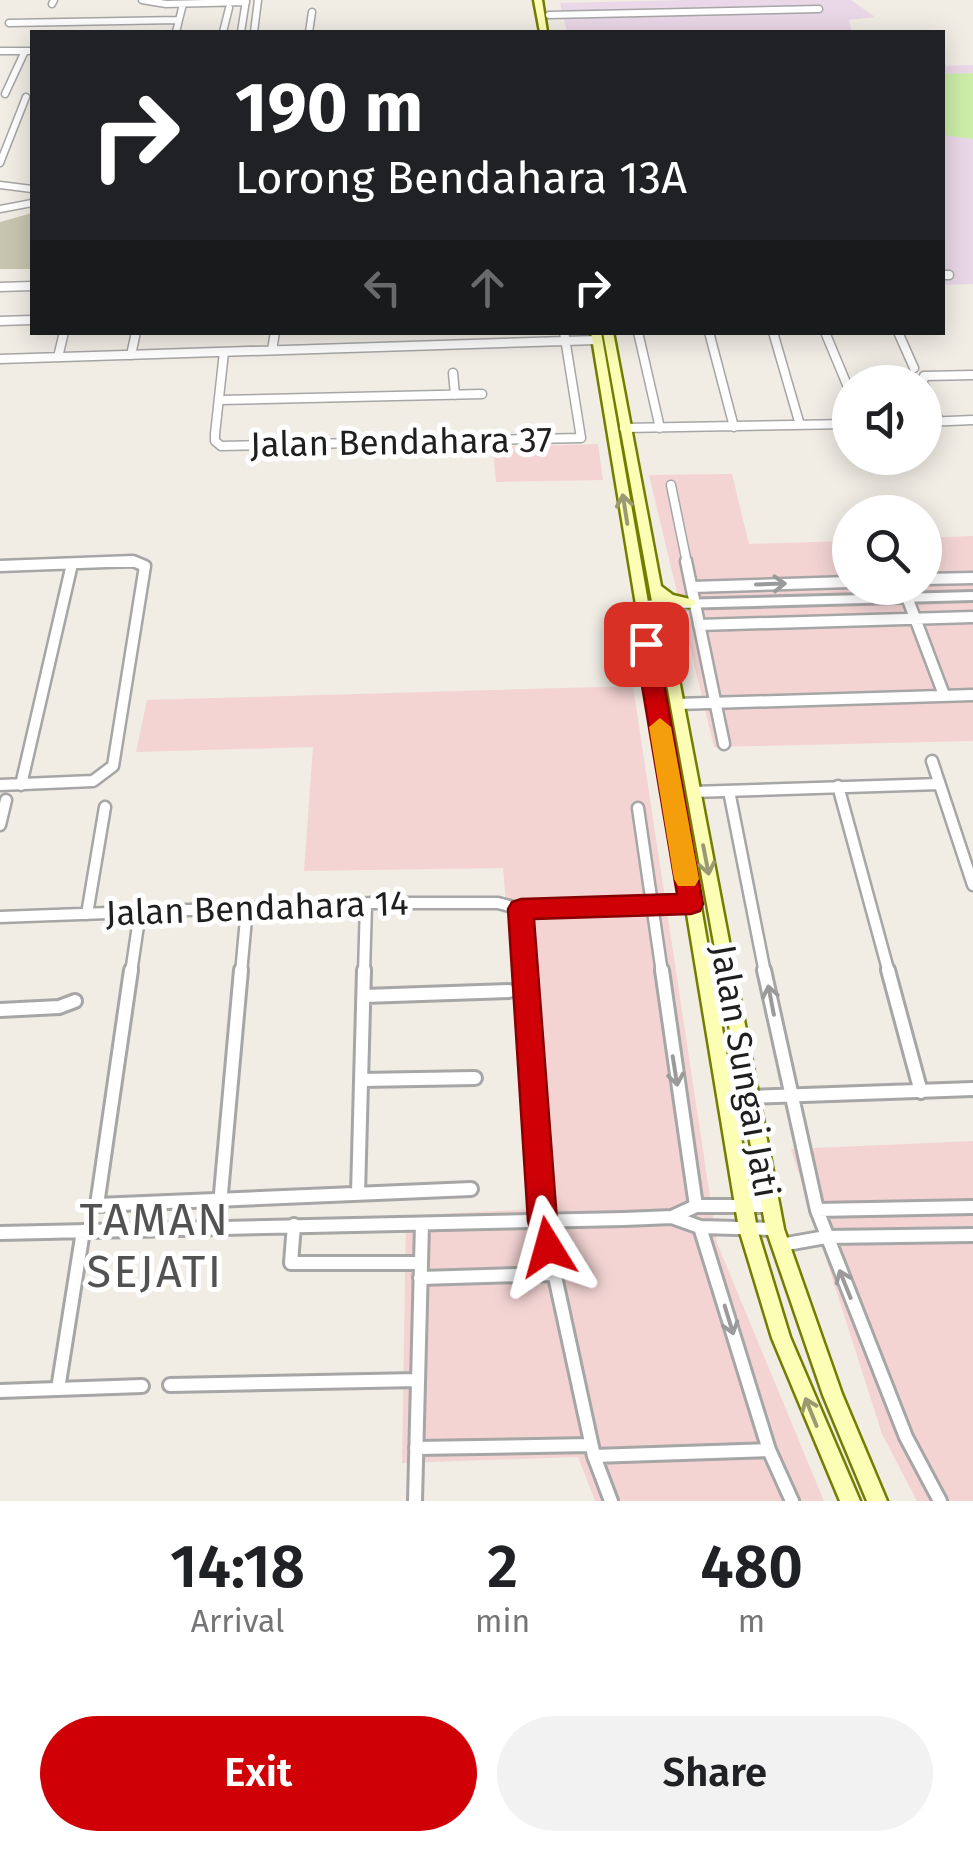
<!DOCTYPE html>
<html lang="en">
<head>
<meta charset="utf-8">
<style>
	:root { --surface:#fff; --page:#f2f2f2; --text:#202124; --muted:#757577; --accent:#cf0006 }
	body { margin:0; font-family:"Fira Sans",sans-serif; background:var(--page); color:var(--text); height:100vh; display:flex; flex-direction:column; font-size:38px; white-space:nowrap }
	* { box-sizing:border-box; margin:0 }
	p { font-size:32px; color:var(--muted) }
	.icon { flex:none; width:55px; height:55px; fill:none; stroke:currentColor; stroke-width:2; stroke-linecap:round; stroke-linejoin:round }
	.map { position:relative; height:1501px; overflow:hidden }
	.details { display:flex; flex-direction:column; background:var(--surface); flex:1 }
	.details>* { flex:none }
	.guide { position:absolute; left:30px; top:30px; width:915px; height:305px; border-radius:0px; box-shadow:0 5px 25px #0003; background:#202124; color:#fff; overflow:hidden }
	.buttons { position:absolute; left:832px; top:365px; display:grid; gap:20px }
	.buttons a { display:grid; place-items:center; width:110px; height:110px; border-radius:50%; background:var(--surface); box-shadow:0 5px 25px #0003; font-size:50px }
	.pin { position:absolute; display:grid; place-items:center; width:85px; height:85px; color:#fff; margin:-42px; border-radius:20px; box-shadow:0 5px 15px #0006 }
	.me { position:absolute; width:110px; margin:-55px; rotate:352deg; stroke-linejoin:round; filter:drop-shadow(0 0 8px #0008) }
	.turn { display:flex; align-items:center; gap:35px; height:210px; padding:0 40px; font-size:45px }
	.turn .icon { width:130px; height:130px; stroke-width:2.5 }
	.turn b { display:block; font-size:70px; line-height:85px }
	.lanes { display:flex; align-items:center; height:95px; padding:0 40px; background:#0003; justify-content:center; gap:50px; direction:ltr }
	.lanes .off { opacity:.35 }
	.eta { display:flex; justify-content:space-evenly; align-items:center; height:170px; text-align:center }
	.eta b { font-size:60px; font-weight:600; line-height:70px }
	.action { display:flex; gap:20px; margin-top:auto; padding:20px 40px }
	.action a { flex:1; height:115px; border-radius:60px; background:var(--accent); color:#fff; font-size:40px; font-weight:600; line-height:115px; text-align:center }
	.action a+a { background:var(--page); color:var(--text) }
	.map>svg:first-child { display:block }
	.commercial { fill:#f3d4d3 }
	.industrial { fill:#ead7e7 }
	.construction { fill:#c6c6b0 }
	.grass { fill:#cceea8 }
	.lines { fill:none; stroke-linecap:round; stroke-linejoin:round }
	.minor-far3-casing { stroke:#a6a6a6; stroke-width:9 }
	.minor-far2-casing { stroke:#a6a6a6; stroke-width:11 }
	.minor-far1-casing { stroke:#a6a6a6; stroke-width:15 }
	.minor-casing { stroke:#a6a6a6; stroke-width:18 }
	.tertiary-casing { stroke:#a6a6a6; stroke-width:6 }
	.secondary-casing { stroke:#737d00; stroke-width:5 }
	.minor-far3 { stroke:#fff; stroke-width:6 }
	.minor-far2 { stroke:#fff; stroke-width:8 }
	.minor-far1 { stroke:#fff; stroke-width:10 }
	.minor { stroke:#fff; stroke-width:12 }
	.tertiary { fill:#fff; fill-rule:evenodd }
	.secondary { fill:#fcfeb6; fill-rule:evenodd }
	.oneway { stroke:#999a72 }
	.oneway2 { stroke:#9a9a9a }
	.route { fill:#cf0006; stroke:#870004; stroke-width:2.5 }
	.slow { fill:#f59e0b }
	.labels { text-anchor:middle; stroke-width:10; stroke-linejoin:round; paint-order:stroke }
	.street-label { font-size:35px; fill:#1f1f1f; stroke:#fff }
	.near-neighbourhood-label { font-size:45px; letter-spacing:2.5px; fill:#525252; stroke:#fff }
</style>
</head>
<body>
<div class="map">
<svg width="973" height="1501" viewBox="0 0 973 1501">
	<rect width="100%" height="100%" fill="#f1ede5"/>
	<path class="commercial" d="M598,444L603,480L496,482L493,447Z
		M732,474L749,544L850,541V588H925V538L973,536V741L714,747L649,475Z
		M633,686L717,1243L824,1501H595L578,1457L402,1463L406,1216L533,1209L503,868L304,871L313,747L136,752L147,700Z
		M973,1141V1501H917L882,1434L791,1149Z"/>
	<path class="industrial" d="M690,0H851L875,17L849,20L852,32H567L560,3Z
		M973,65V284L943,285L942,66Z"/>
	<path class="construction" d="M32,213V269H0V222Z"/>
	<path class="grass" d="M973,73V139L943,135V74Z"/>
	<g class="lines">
		<defs>
			<path id="minor-far3" d="M142,0L166,4L246,2
				M52,4L54,0
				M549,15L819,9
				M9,23L179,20
				M176,32L183,4
				M223,32L229,8
				M241,32L246,0
				M254,32L258,0
				M309,32L312,12
				M0,51H32
				M5,94L25,51
				M0,163L26,97
				M0,185L32,189
				M0,209L32,203"/>
			<path id="minor-far2" d="M942,275H949
				M0,287L32,286
				M0,321L32,320
				M638,332L660,428
				M709,332L734,427
				M773,332L800,425
				M825,332L850,392
				M898,332L914,368
				M272,350L275,332
				M224,352L215,434V441L221,446L581,438L564,332
				M131,355L136,332
				M58,357L64,332
				M0,359L597,340
				M453,373L455,395
				M923,382L924,376L973,375
				M925,387L939,421
				M220,400L482,394
				M925,422L973,420
				M624,428L850,424
				M671,485L687,563
				M74,563H138"/>
			<path id="minor-far1" d="M686,561L724,744
				M0,566L133,561L145,566L113,766L93,781L0,785
				M925,579L973,578
				M692,587L850,582
				M907,597L944,695
				M699,625L973,617
				M677,704L973,695
				M932,761L973,885
				M21,785L72,564
				M838,786L889,973
				M729,791L765,973
				M693,792L939,784
				M638,808L662,973
				M0,825L6,800
				M521,909L525,973
				M87,914L105,807
				M0,917L374,903H498L521,909L691,904
				M131,973L140,912
				M241,973L247,908
				M364,973L366,904"/>
			<path id="minor" d="M131,970L97,1205L471,1189
				M525,970L543,1221L594,1456L611,1501
				M662,970L696,1206
				M764,970L817,1210L906,1437L940,1501
				M888,970L921,1092
				M364,996L509,991
				M0,1010L59,1007L75,1001
				M361,1080L475,1078
				M750,1097L973,1089
				M358,1194L364,970
				M817,1210L973,1207
				M672,1217L700,1227L775,1229
				M294,1225L291,1263H421
				M218,1227L241,970
				M700,1227L769,1450L792,1501
				M0,1233L624,1219L672,1217L696,1206H770
				M781,1245L826,1237L973,1235
				M420,1278L554,1274
				M170,1385L418,1380
				M58,1389L83,1231
				M0,1391L142,1386
				M416,1448L591,1445
				M594,1456L769,1450
				M415,1501L422,1224"/>
			<path id="tertiary" d="M973,592V600L639,609L633,605L639,601Z"/>
			<path id="secondary" d="M534,0H542L547,32H540Z
				M591,332H601L757,1229L790,1337L860,1501H840L772,1338L739,1229Z
				M603,332H613L661,586L673,595L694,600L696,603L690,607L664,601L784,1229L842,1394L887,1501H867L823,1395L766,1229Z"/>
		</defs>
		<use href="#minor-far3" class="minor-far3-casing"/>
		<use href="#minor-far2" class="minor-far2-casing"/>
		<use href="#minor-far1" class="minor-far1-casing"/>
		<use href="#minor" class="minor-casing"/>
		<use href="#tertiary" class="tertiary-casing"/>
		<use href="#secondary" class="secondary-casing"/>
		<use href="#minor-far3" class="minor-far3"/>
		<use href="#minor-far2" class="minor-far2"/>
		<use href="#minor-far1" class="minor-far1"/>
		<use href="#minor" class="minor"/>
		<use href="#tertiary" class="tertiary"/>
		<use href="#secondary" class="secondary"/>
	</g>
	<defs><path id="oneway-shaft" d="M-6 0H5M1.5-3L5.5 0L1.5 3" fill="none" stroke-width="1.6" stroke-linecap="round" stroke-linejoin="round" transform="scale(2.5)"/></defs>
	<g class="oneway">
		<use href="#oneway-shaft" transform="translate(625 509) rotate(-99)"/>
		<use href="#oneway-shaft" transform="translate(706 860) rotate(79)"/>
		<use href="#oneway-shaft" transform="translate(811 1412) rotate(-112)"/>
	</g>
	<g class="oneway2">
		<use href="#oneway-shaft" transform="translate(771 584) rotate(-2)"/>
		<use href="#oneway-shaft" transform="translate(771 1000) rotate(-101)"/>
		<use href="#oneway-shaft" transform="translate(675 1071) rotate(81)"/>
		<use href="#oneway-shaft" transform="translate(845 1284) rotate(-112)"/>
		<use href="#oneway-shaft" transform="translate(729 1320) rotate(73)"/>
	</g>
	<path class="route" d="M646,637L657,644L703,904L700,911L691,914L534,919L557,1221L563,1247L559,1258L548,1262L538,1258L528,1221L508,909L512,902L521,899L677,894L635,644Z"/>
	<path class="slow" d="M660,718L671,727L699,879L695,886H678L674,879L649,727Z"/>
	<g class="labels">
		<g class="street-label">
			<text transform="translate(401 442) rotate(-1)" y="12">Jalan Bendahara 37</text>
			<text transform="translate(257 908) rotate(-2)" y="12">Jalan Bendahara 14</text>
			<text transform="translate(745 1071) rotate(80)" y="12">Jalan Sungai Jati</text>
		</g>
		<g class="near-neighbourhood-label">
			<text x="155" y="1235">TAMAN<tspan x="155" dy="52">SEJATI</tspan></text>
		</g>
	</g>
</svg>
<div class="buttons">
<a><svg class="icon" aria-label="sound" viewBox="0 0 24 24"><path d="M4 9h4l5-4v14l-5-4H4zM17 9q2 3 0 6"/></svg></a>
<a><svg class="icon" aria-label="search" viewBox="0 0 24 24"><circle cx="10" cy="10" r="6"/><path d="M15 15l6 6"/></svg></a>
</div>
<div class="pin" style="left:646px;top:644px;background:#d93025"><svg class="icon" aria-label="arrive" viewBox="0 0 24 24"><path d="M6 21V4h12l-3 4 3 4H6"/></svg></div>
<svg class="me" style="left:548px;top:1247px" viewBox="-20 -20 40 40"><path d="M0-17L14 15 0 8-14 15z" fill="#cf0006" stroke="#fff" stroke-width="4"/></svg>
<div class="guide">
<div class="turn"><svg class="icon" aria-label="right" viewBox="0 0 24 24"><path d="M7 20v-9h11M14 6l5 5-5 5"/></svg><div><b>190 m</b>Lorong Bendahara 13A</div></div>
<div class="lanes"><svg class="icon off" aria-label="left" viewBox="0 0 24 24"><path d="M17 20v-9H6M10 6l-5 5 5 5"/></svg><svg class="icon off" aria-label="ahead" viewBox="0 0 24 24"><path d="M12 20V5M6 11l6-6 6 6"/></svg><svg class="icon" aria-label="right" viewBox="0 0 24 24"><path d="M7 20v-9h11M14 6l5 5-5 5"/></svg></div>
</div>
</div>
<section class="details">
<div class="eta">
<div><b>14:18</b><p>Arrival</p></div>
<div><b>2</b><p>min</p></div>
<div><b>480</b><p>m</p></div>
</div>
<div class="action"><a>Exit</a><a>Share</a></div>
</section>
</body>
</html>
